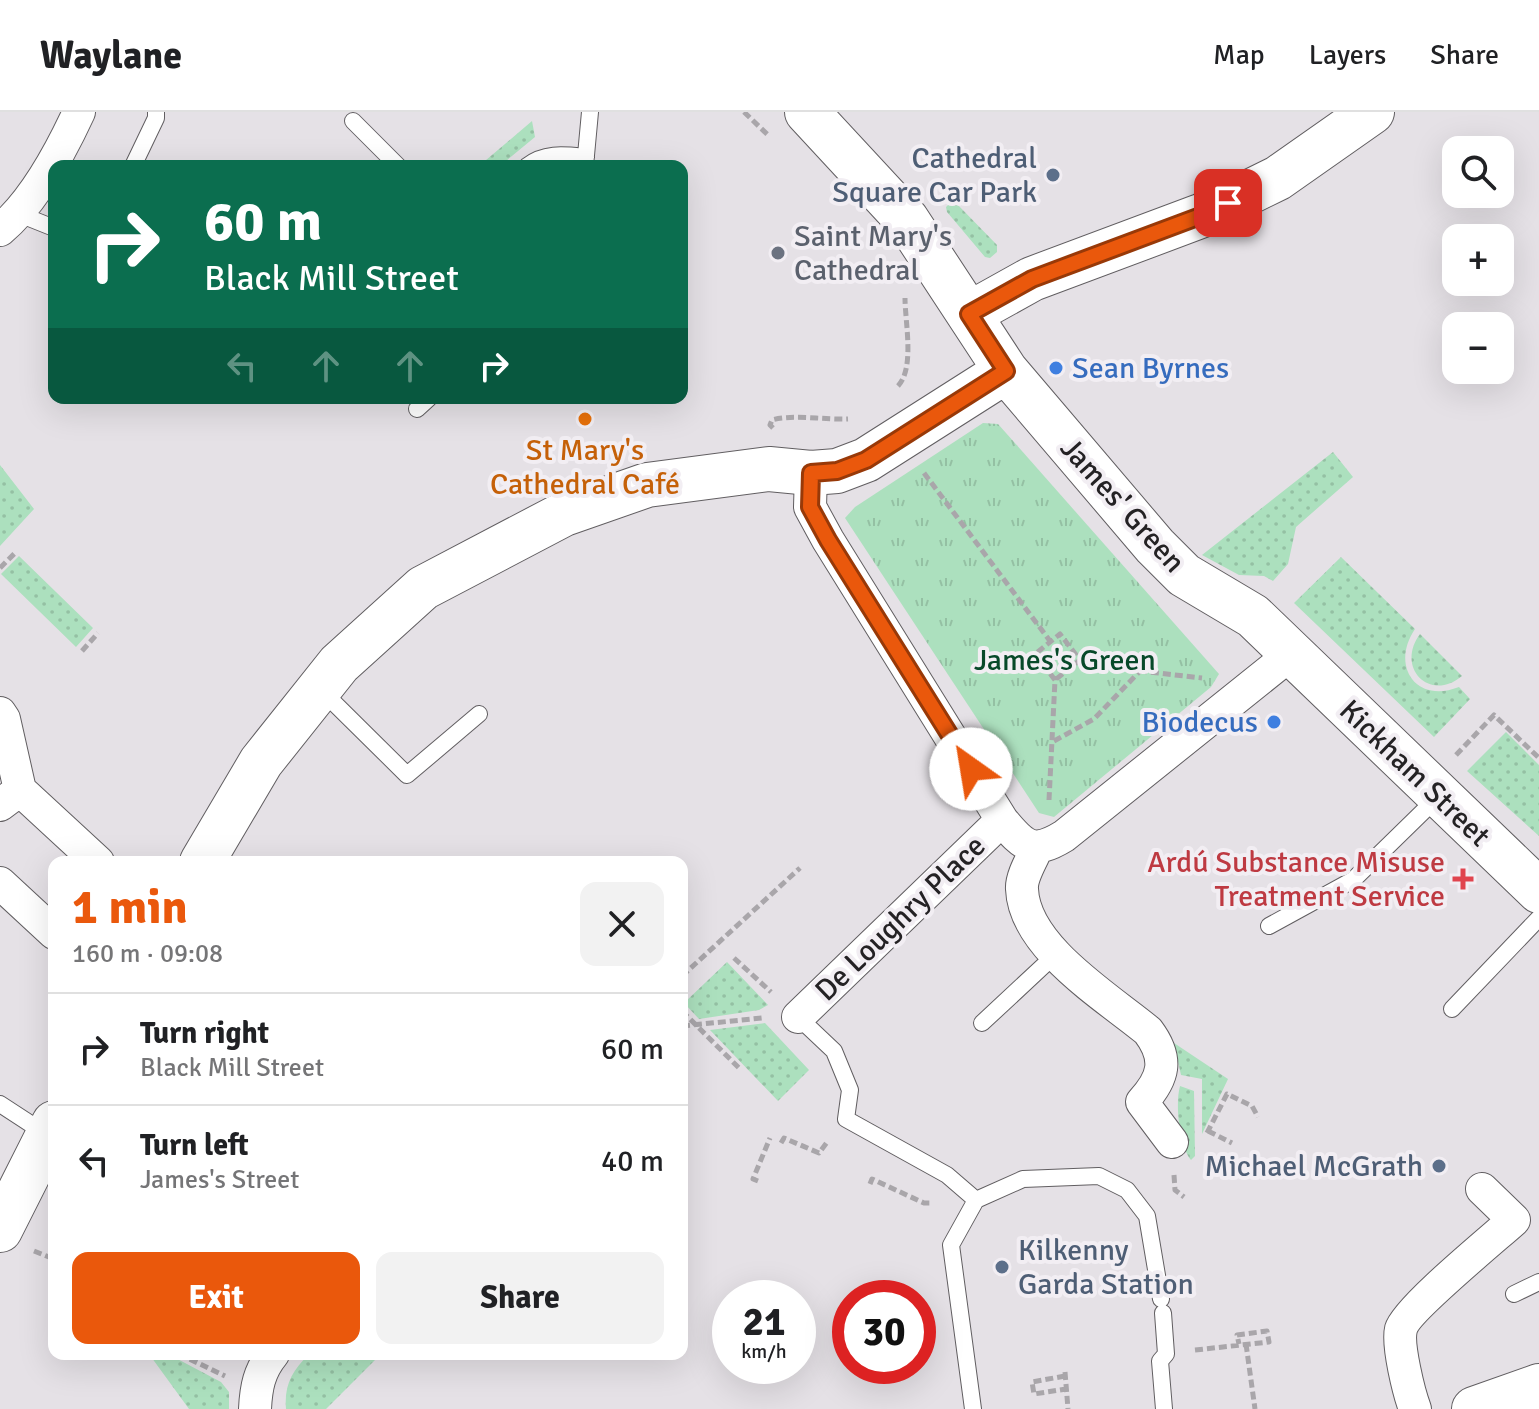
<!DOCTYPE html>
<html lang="en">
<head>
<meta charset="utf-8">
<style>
	:root { --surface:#fff; --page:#f2f2f2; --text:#202124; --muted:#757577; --line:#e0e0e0; --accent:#ea580c }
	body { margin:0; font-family:Signika,sans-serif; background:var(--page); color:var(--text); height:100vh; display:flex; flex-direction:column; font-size:30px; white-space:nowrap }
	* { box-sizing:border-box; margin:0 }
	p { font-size:26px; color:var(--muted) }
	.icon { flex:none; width:44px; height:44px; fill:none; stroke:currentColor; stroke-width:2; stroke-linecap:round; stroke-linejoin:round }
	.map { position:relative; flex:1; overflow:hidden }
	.side { position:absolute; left:48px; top:744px; width:640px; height:504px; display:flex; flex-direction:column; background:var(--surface); border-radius:16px; box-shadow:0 8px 32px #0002 }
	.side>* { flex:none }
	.banner { position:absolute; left:48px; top:48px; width:640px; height:244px; border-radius:16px; box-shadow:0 8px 32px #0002; background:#0b6e4f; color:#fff; overflow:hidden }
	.tools { position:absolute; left:1442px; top:24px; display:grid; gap:16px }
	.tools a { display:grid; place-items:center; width:72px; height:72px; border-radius:16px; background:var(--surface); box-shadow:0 8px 32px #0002; font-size:40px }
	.speed { position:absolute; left:712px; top:1168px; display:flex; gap:16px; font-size:40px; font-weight:700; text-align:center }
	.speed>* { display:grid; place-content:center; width:104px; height:104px; border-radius:50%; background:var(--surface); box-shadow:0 8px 32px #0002; line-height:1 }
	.speed small { font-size:20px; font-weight:400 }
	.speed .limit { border:12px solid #d22; background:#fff; color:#111 }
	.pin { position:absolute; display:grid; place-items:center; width:68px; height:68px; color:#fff; margin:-34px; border-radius:16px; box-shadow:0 4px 12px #0006 }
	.me { position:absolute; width:88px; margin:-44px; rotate:328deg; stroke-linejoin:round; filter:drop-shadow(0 0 6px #0008) }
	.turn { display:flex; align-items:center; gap:28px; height:168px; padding:0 24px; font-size:36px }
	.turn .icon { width:104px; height:104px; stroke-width:2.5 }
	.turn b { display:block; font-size:56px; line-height:68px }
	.lanes { display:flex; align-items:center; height:76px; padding:0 24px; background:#0003; justify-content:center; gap:40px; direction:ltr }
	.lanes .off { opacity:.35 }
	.round { display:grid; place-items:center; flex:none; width:84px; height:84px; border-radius:16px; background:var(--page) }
	.summary { display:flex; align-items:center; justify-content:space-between; height:136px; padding:0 24px }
	h1 { font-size:48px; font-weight:700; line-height:60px; color:var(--accent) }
	.button { display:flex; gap:16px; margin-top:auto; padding:16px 24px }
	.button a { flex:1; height:92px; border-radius:16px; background:var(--accent); color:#fff; font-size:32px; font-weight:700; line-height:92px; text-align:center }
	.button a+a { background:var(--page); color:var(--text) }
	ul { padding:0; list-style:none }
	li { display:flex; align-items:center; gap:24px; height:112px; padding:0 24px; border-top:2px solid var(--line) }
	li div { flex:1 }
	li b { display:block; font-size:30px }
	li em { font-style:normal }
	header { display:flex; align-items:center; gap:48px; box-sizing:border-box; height:112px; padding:0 40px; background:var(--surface); border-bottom:2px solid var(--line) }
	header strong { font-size:38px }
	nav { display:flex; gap:44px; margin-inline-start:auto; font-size:28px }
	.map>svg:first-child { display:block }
	.grass { fill:url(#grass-dots) }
	.park { fill:url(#park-tufts) }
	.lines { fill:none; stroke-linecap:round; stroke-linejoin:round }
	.lane-casing { stroke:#615e61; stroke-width:18 }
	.street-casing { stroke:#615e61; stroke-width:34 }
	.secondary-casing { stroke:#615e61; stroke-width:46 }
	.path { stroke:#a9a6aa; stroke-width:5; stroke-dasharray:8 4; stroke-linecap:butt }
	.lane { stroke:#fff; stroke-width:16 }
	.street { stroke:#fff; stroke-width:32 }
	.secondary { stroke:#fff; stroke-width:44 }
	.route-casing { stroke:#983908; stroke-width:20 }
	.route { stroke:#ea580c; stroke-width:14 }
	.service-dot { fill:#5c6f8a; stroke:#f2eef3; stroke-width:3 }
	.worship-dot { fill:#6b7280; stroke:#f2eef3; stroke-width:3 }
	.shop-dot { fill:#3f7fe0; stroke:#f2eef3; stroke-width:3 }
	.food-dot { fill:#e8710a; stroke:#f2eef3; stroke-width:3 }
	.health-dot { fill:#e0444e; stroke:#f2eef3; stroke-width:3 }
	.labels { text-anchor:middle; stroke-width:8; stroke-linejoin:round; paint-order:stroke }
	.service-label { font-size:30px; fill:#4e5e75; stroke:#f2eef3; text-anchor:end }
	.worship-label { font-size:30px; fill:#5b616d; stroke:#f2eef3; text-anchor:start }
	.shop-label { font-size:30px; fill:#366cbe; stroke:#f2eef3; text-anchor:start }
	.food-label { font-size:30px; fill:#c56008; stroke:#f2eef3 }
	.street-label { font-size:30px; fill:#242224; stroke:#f2eef3 }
	.park-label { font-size:30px; fill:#074929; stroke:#f2eef3 }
	.health-label { font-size:30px; fill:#be3a42; stroke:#f2eef3; text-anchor:end }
</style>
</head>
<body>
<header>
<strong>Waylane</strong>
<nav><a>Map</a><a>Layers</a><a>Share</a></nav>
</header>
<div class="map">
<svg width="1539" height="1297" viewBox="0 0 1539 1297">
	<defs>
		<pattern id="grass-dots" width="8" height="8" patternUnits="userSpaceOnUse" patternTransform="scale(2)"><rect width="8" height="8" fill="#ace0be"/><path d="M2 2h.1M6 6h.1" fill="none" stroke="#94c0a3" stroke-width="1.8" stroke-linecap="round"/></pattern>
		<pattern id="park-tufts" width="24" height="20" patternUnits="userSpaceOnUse" patternTransform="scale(2)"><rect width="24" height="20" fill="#ace0be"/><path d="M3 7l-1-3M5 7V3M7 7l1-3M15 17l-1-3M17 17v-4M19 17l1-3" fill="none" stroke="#94c0a3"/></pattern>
	</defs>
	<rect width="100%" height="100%" fill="#e5e1e6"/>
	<path class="grass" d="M532,9L535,25L500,54H479Z
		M951,90L957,92L997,133V140L990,146L985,145L947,100L946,95Z
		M1333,340L1353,365L1296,415L1288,452L1273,469L1264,464L1239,463L1202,443Z
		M0,353L34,397L0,434Z
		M19,444L93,516L76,535L1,462Z
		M1341,445L1415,517C1390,554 1416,592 1459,575L1470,587L1434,625L1294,491Z
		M1420,522L1462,564C1430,591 1395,556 1420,522Z
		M1506,620L1539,653V724L1467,659Z
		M727,850L768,893L759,898L699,907L684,891Z
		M765,911L809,958L778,989L710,918Z
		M1174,931L1228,967L1202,1022V967L1181,963Z
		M1180,974L1194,979L1195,1044L1191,1048C1179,1033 1175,992 1180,974Z
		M149,1242H168L221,1270L229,1280V1297H189Z
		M309,1242H379L380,1243L326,1297H286C284,1273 292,1259 309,1242Z"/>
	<path class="park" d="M983,311L998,312L1219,562L1211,575L1054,705L1039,701L845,406L855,395Z"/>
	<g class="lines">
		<defs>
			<path id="lane" d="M353,9L398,54
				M133,54L156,6V0
				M527,54C545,40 565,43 586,45
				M585,54L590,0
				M19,102L54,116
				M417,297L429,286
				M321,578L407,663L479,602
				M1269,814L1353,768L1438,685
				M1452,897L1539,806
				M798,905L834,939L850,978L846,1007L947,1063L976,1088
				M982,911L1055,843
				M0,992L46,1022
				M1514,1182L1539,1170
				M1163,1201L1166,1242L1160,1249L1164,1297
				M973,1297L951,1133L976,1088L1023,1067L1099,1064L1127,1078L1147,1104L1161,1187"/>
			<path id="street" d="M0,118C33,91 61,39 79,0
				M811,361L810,395L828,428L1002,708C1024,735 1033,743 1064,724L1291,542
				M0,601L4,607L20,678
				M0,693L20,678L98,750
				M1037,736C1032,747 1021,765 1022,777C1024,835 1107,885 1148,919C1169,947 1164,966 1142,990L1172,1030
				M0,771L54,821
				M798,905L1002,708
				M255,1297C256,1276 259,1259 273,1242
				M1415,1297C1409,1281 1397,1233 1401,1217C1406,1198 1494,1126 1514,1108L1482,1077"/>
			<path id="secondary" d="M807,0L907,108L1006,259L1155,434L1184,463L1253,504L1539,779
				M969,202L1032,167L1203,103L1278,66L1372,0
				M202,750L261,650L339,552L423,476L564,402L647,373L769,357L811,361L837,359L866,348L1006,259
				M0,1118L54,1011
				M1474,1297L1539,1274"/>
		</defs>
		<use href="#lane" class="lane-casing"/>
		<use href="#street" class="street-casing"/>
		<use href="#secondary" class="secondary-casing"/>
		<path class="path" d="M744,0L769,24
			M898,274C915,256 905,210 905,186
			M773,316L770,313L772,308C793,302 824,308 848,307
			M924,361L1050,529
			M0,456L15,441
			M82,539L98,521
			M1080,548L1140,559L1202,566
			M1054,629L1094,607L1140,559
			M1456,643L1494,603L1539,646
			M1049,688L1055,568L1035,542L1060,522L1080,548L1055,568
			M734,846L771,880
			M682,864L800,756
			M682,899L741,958
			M682,914L762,906
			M1208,1019L1232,1031
			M1207,1021L1227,982L1252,994L1258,1005
			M781,1031L784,1026L819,1041L828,1029
			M1174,1063L1175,1078L1184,1085
			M758,1069L753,1067L770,1026
			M870,1072L872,1067L924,1091H932
			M34,1139L54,1147
			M1246,1232L1255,1297
			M1195,1238L1269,1230L1267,1219L1237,1223L1239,1232
			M179,1242L225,1264
			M1065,1260L1068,1297
			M1065,1264L1032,1270L1034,1282L1066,1277"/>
		<use href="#lane" class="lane"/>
		<use href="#street" class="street"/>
		<use href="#secondary" class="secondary"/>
	</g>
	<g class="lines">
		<defs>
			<path id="route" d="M971,657L828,428L810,395L811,361L837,359L866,348L1006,259L969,202L1032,167L1203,103L1228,91"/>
		</defs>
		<use href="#route" class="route-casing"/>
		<use href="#route" class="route"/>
	</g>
	<g class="service-dot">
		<circle cx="1053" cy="63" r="8"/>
		<circle cx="1439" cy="1054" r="8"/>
		<circle cx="1002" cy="1155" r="8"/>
	</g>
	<circle class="worship-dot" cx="778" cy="141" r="8"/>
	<g class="shop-dot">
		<circle cx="1056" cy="256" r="8"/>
		<circle cx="1274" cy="610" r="8"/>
	</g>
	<circle class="food-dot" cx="585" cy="307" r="8"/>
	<path class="health-dot" d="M1459 755h8v8h8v8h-8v8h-8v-8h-8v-8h8z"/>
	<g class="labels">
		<g class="service-label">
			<text x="1037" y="56">Cathedral<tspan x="1037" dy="34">Square Car Park</tspan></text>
			<text x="1423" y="1064">Michael McGrath</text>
			<text x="1018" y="1148" text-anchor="start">Kilkenny<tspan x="1018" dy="34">Garda Station</tspan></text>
		</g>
		<g class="worship-label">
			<text x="794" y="134">Saint Mary's<tspan x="794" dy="34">Cathedral</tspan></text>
		</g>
		<g class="shop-label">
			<text x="1072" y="266">Sean Byrnes</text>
			<text x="1258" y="620" text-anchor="end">Biodecus</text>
		</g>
		<g class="food-label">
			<text x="585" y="348">St Mary's<tspan x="585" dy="34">Cathedral Café</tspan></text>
		</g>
		<g class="street-label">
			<text transform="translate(1123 393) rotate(48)" y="10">James' Green</text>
			<text transform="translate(1415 661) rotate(44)" y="10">Kickham Street</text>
			<text transform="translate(900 806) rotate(-44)" y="10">De Loughry Place</text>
		</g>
		<g class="park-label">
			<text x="1065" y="558">James's Green</text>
		</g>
		<g class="health-label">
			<text x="1445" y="760">Ardú Substance Misuse<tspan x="1445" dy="34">Treatment Service</tspan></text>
		</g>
	</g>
</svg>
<div class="tools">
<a><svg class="icon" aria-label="search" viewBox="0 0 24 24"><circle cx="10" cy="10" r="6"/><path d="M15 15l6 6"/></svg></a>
<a>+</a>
<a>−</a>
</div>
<div class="speed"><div>21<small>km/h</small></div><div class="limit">30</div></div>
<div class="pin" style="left:1228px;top:91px;background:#d93025"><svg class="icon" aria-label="arrive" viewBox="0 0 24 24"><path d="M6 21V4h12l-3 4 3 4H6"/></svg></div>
<svg class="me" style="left:971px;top:657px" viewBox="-20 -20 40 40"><circle r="19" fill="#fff"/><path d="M0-13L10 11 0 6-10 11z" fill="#ea580c"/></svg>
<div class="banner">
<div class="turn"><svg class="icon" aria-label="right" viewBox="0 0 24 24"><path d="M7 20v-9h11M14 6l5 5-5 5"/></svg><div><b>60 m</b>Black Mill Street</div></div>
<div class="lanes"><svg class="icon off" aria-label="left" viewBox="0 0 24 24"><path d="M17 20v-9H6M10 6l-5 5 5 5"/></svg><svg class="icon off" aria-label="ahead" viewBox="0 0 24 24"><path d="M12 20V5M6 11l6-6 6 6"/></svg><svg class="icon off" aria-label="ahead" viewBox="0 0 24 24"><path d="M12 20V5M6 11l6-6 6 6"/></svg><svg class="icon" aria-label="right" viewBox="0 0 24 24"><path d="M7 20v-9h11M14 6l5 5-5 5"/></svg></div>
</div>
<section class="side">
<div class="summary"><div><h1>1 min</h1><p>160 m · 09:08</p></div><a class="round"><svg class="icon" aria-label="close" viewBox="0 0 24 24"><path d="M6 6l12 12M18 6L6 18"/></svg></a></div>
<ul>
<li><svg class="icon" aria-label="right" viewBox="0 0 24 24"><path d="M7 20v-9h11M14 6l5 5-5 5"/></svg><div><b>Turn right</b><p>Black Mill Street</p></div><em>60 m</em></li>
<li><svg class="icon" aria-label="left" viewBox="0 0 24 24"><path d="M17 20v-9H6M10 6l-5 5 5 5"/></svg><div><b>Turn left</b><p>James's Street</p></div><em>40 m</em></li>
</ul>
<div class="button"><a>Exit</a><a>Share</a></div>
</section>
</div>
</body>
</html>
